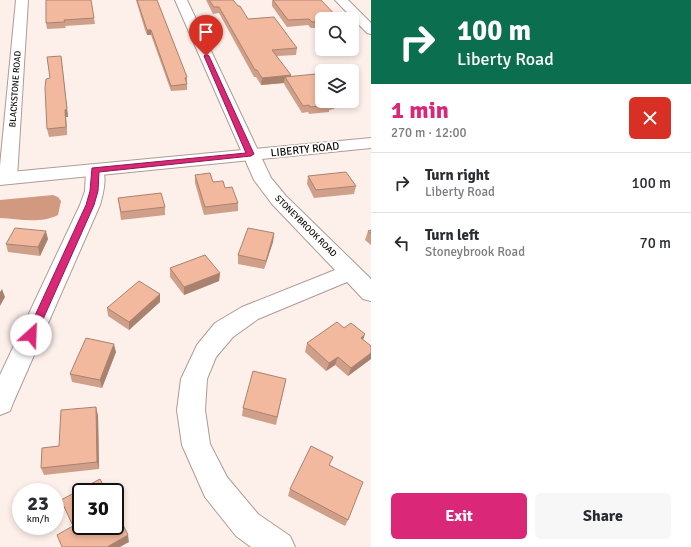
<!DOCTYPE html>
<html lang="en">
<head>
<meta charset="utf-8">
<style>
	:root { --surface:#fff; --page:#f7f7f7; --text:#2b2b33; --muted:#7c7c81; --line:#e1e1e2; --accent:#db2777 }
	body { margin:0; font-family:Signika,sans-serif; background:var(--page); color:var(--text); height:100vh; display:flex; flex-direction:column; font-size:15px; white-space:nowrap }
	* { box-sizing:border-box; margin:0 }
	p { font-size:13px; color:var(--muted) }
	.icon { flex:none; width:22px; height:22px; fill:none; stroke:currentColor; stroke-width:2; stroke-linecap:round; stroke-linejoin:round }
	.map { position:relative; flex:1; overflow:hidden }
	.sheet { display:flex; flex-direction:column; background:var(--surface); width:320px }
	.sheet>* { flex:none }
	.top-card { background:#0b6e4f; color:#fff; overflow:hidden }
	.buttons { position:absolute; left:315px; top:12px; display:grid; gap:8px }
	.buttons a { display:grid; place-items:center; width:44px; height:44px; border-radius:6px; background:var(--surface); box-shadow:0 2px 6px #0003; font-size:20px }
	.speed { position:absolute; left:12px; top:483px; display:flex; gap:8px; font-size:20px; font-weight:700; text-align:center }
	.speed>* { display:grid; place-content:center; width:52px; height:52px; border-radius:50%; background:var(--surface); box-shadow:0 2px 6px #0003; line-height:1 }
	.speed small { font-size:10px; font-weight:400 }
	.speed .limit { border:2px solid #111; border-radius:6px; background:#fff; color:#111 }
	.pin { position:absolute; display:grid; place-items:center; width:34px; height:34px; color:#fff; margin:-41px -17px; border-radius:50% 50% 50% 0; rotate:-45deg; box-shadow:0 0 4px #0007 }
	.pin .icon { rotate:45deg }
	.me { position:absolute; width:44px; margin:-22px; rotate:25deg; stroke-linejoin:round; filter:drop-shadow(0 0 3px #0008) }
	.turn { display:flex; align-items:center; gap:14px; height:84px; padding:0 20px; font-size:18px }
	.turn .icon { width:52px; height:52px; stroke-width:2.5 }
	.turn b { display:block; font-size:28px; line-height:34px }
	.round { display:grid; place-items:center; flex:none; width:42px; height:42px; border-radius:6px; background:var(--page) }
	.summary { display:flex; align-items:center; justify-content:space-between; height:68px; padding:0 20px }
	h1 { font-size:24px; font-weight:700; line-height:30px; color:var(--accent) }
	.button { display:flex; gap:8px; margin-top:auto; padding:8px 20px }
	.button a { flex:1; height:46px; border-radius:6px; background:var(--accent); color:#fff; font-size:16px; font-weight:700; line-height:46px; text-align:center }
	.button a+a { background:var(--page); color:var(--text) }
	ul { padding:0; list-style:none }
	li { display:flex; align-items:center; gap:12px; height:60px; padding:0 20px; border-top:1px solid var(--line) }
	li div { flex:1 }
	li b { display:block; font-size:15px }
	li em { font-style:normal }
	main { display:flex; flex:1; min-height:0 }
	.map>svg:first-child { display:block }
	.water { fill:#d09980 }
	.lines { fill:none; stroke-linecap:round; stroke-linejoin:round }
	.minor-casing { stroke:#ac9c95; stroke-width:2 }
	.major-casing { stroke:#ac9c95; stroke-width:2 }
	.minor { fill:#fff; fill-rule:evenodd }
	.major { fill:#fff; fill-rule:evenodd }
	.wall { fill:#d09f89 }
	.shaded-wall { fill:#a9826f }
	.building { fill:#f2b99f; stroke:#a9826f }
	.route { fill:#db2777; stroke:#8e194d }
	.labels { text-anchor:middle; stroke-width:3.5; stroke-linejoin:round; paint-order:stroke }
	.far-street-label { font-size:9px; fill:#0f0a08; stroke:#fff }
	.street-label { font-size:11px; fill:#0f0a08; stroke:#fff }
</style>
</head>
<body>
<main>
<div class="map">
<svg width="371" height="547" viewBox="0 0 371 547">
	<rect width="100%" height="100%" fill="#fdf0ea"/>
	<path class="water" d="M53,195L58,197L61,201L58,215C40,224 19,219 0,218V200Z"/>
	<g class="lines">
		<defs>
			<path id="minor" d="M16,0H28L17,178L14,182L8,184L2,182L0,180V166Z
				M175,0H187L271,178L286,196L371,279V301L363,299L347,282L258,319L233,337L216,357L207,379L205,410L210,444L227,477L258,514L290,536L295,547H251L236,536L205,497L182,445L177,410L181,379L197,345L215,323L242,307L335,270L272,204L254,180Z
				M335,0H348L371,23V34L367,33Z
				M95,165L101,166C108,176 103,194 100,205L13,403L10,411L0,415V375L80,205L85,191L86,170L89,166Z"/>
			<path id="major" d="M371,138V148L0,185V173Z"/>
		</defs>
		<use href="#minor" class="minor-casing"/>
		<use href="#major" class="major-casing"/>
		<use href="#minor" class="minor"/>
		<use href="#major" class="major"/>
	</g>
	<path class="wall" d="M46,0L94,18L95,24L65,26L66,28L47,29L46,23Z
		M136,0H157L187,77V90L171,91L151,35H147L145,30Z
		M206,0H233L248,19L297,48L296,55L277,56L290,77L336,103L334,109L329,110V112L309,114L308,112L302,113L284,84V83L261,85L256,77H254L219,13L213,14Z
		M272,0L322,19V31L320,28H311L308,25L287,27L272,6Z
		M62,63L68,117H66L67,135L49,137L47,129Z
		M195,175L225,188L238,203V211L204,215L195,183Z
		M308,176L356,186L354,194L314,198L307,184Z
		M118,198L165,207V215L121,220Z
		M371,230V245L365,240L368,231Z
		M274,233L273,242L264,269L238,264V255Z
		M48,239L40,256L8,252L6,244Z
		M170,268L220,273L219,281L184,295L170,277Z
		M160,302L129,330L108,316L107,308Z
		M344,328L363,340L371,346V359L348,376L335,365L326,371L305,352L307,343Z
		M116,352L102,388L72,382L70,374Z
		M286,379L276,425L242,416L243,408Z
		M98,415L99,469L44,475L41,468L59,446Z
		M329,465L348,520L345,526L288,496L290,489Z"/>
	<path class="shaded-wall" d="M147,30H151V35H147Z
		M61,56L68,117H66L67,135L66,127Z
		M291,75L290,82L285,77L284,83L261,85L262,78Z
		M46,231L48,239L40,256L38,247Z
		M274,233L273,242L264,269L266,261Z
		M220,273L219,281L184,295V287Z
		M2,289L5,297L0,306V292Z
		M160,294V302L129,330V322Z
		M365,334L362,343L361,338Z
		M114,344L116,352L102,388L100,380Z
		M371,353V359L348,376L351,368Z
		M338,357L335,365L326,371L329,363Z
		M96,407L98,415L99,469L97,462Z
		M128,535L129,542L120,547H107Z"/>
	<path class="building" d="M46,0H91L94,18L64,20L65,22L46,23Z
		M137,0H157L187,77L185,78L187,84L171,86L151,30H147Z
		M209,0H233L238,6H240L248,19L274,17L297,48L272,50L291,75L262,78L257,70H255L219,7H214Z
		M273,0H321L339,19H322V23L321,21L312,22L309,19L288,20Z
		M61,56L67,109L65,110L66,127L47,129L45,88L46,79L50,78L47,57Z
		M316,74L322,83V101H335L336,103H329L330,105L310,107L309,105L303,106L285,77Z
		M346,172L356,186L316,190L308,176Z
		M210,173L213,182L223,181L225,188L232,187L238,203L205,207L195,175Z
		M161,193L165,207L121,212L118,198Z
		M15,228L46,231L38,247L6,244Z
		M248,228L274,233L266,261L238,255Z
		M371,230V234L368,231Z
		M205,255L220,273L184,287L170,268Z
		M139,281L160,294L129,322L107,308Z
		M337,322L344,328L351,323L365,334L361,338L371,346V353L351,368L338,357L329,363L307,343Z
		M86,338L114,344L100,380L70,374Z
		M253,371L286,379L277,417L243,408Z
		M96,407L97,462L41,468L42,448L59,446L61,410Z
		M311,446L333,457L329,465L363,482L348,520L290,489Z
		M100,479L107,492H81V526H115V509L128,535L107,547H62L57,535L73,526L61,500Z"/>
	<path class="route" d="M206,54L209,56L254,154L251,156L99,172L98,191L94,205L36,335L34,338H27L26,335L86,205L90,191L92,168L246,153L204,56Z"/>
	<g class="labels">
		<g class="far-street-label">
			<text transform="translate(15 89) rotate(-86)" y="3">BLACKSTONE ROAD</text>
			<text transform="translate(306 226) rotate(45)" y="3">STONEYBROOK ROAD</text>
		</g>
		<g class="street-label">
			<text transform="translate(305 149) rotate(-6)" y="4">LIBERTY ROAD</text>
		</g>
	</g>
</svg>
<div class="buttons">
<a><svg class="icon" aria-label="search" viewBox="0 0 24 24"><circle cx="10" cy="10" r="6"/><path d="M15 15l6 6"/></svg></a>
<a><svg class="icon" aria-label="layers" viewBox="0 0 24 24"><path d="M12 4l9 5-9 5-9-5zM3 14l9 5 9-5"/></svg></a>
</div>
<div class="speed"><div>23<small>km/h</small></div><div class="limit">30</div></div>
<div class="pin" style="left:206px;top:56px;background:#d93025"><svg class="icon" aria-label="arrive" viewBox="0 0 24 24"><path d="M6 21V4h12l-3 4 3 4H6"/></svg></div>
<svg class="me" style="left:31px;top:335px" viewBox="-20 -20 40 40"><circle r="19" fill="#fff"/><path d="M0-13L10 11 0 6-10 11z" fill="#db2777"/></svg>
</div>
<section class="sheet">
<div class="top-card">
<div class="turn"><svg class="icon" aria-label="right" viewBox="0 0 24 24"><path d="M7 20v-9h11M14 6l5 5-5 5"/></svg><div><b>100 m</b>Liberty Road</div></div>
</div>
<div class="summary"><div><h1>1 min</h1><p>270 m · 12:00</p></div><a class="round" style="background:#d93025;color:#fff"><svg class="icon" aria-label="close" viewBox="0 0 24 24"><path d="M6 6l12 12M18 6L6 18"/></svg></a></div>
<ul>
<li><svg class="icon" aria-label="right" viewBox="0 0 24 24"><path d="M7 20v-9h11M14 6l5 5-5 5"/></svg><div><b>Turn right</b><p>Liberty Road</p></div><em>100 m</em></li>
<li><svg class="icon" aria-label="left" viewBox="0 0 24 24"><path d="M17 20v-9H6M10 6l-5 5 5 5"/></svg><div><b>Turn left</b><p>Stoneybrook Road</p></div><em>70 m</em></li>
</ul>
<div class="button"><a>Exit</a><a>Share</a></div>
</section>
</main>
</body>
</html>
